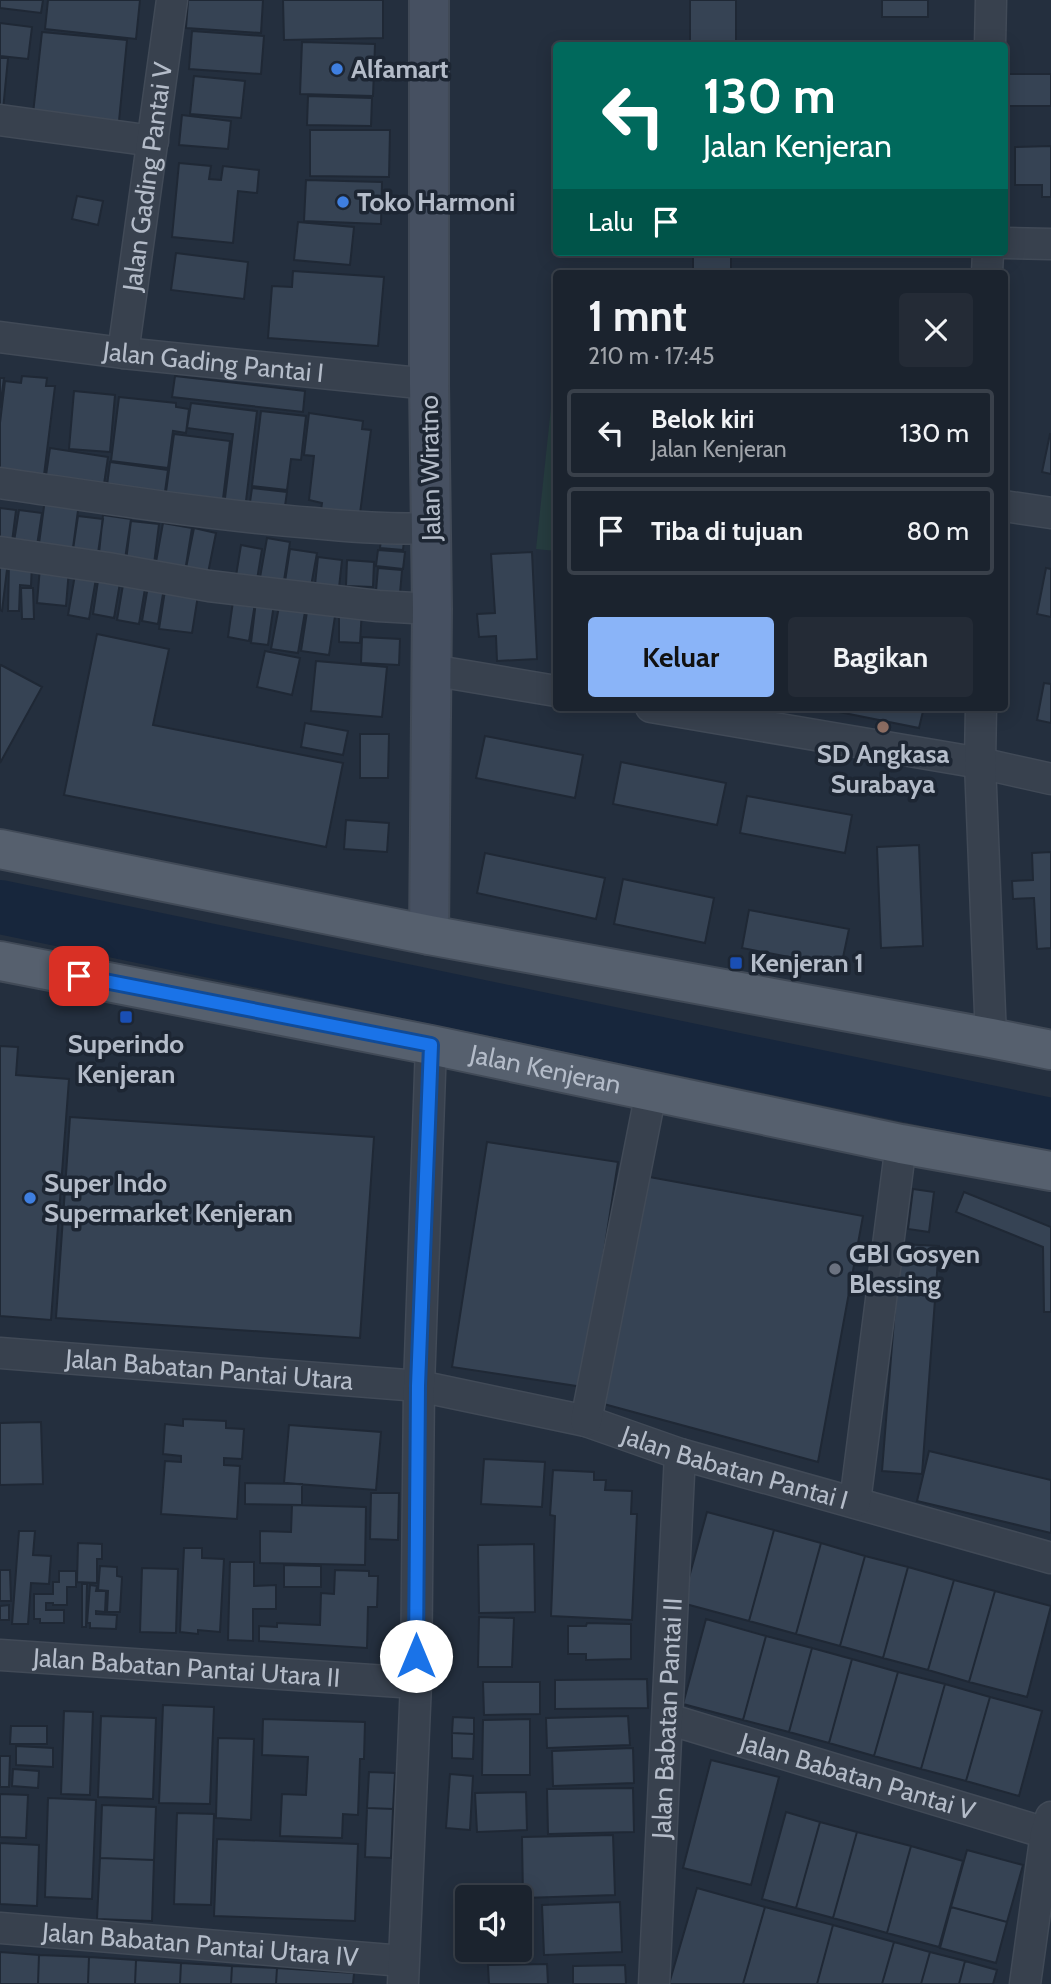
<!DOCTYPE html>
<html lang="id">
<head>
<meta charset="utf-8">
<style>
	:root { --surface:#1b232e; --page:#242b36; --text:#f1f3f6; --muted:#a0a4aa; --line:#39404a; --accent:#8ab4f8 }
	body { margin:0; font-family:Cabin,sans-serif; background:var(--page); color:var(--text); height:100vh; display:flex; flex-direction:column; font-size:26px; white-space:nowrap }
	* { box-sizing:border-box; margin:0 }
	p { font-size:23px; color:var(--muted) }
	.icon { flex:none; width:38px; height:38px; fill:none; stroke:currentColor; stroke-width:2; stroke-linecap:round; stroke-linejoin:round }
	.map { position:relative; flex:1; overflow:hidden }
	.sheet { position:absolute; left:553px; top:270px; width:455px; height:441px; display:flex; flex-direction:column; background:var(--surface); border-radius:7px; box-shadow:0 4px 18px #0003,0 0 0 2px var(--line) }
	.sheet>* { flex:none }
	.hud { position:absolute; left:553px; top:42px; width:455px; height:214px; border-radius:7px; box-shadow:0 4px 18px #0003,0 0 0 2px var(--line); background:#00695c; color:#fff; overflow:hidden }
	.controls { position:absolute; left:455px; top:1885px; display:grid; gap:14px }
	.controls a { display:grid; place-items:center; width:77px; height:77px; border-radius:7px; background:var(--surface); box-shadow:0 4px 18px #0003,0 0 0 2px var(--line); font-size:35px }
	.pin { position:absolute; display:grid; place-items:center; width:60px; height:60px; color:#fff; margin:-30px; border-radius:14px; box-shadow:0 4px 10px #0006 }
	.me { position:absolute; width:77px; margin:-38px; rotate:0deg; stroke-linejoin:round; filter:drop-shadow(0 0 5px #0008) }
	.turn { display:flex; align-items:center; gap:24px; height:147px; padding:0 35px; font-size:32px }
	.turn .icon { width:91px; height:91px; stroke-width:2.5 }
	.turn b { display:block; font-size:49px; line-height:60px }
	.then { display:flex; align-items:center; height:66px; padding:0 35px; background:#0003; gap:14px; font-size:26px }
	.round { display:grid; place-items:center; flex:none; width:74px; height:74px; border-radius:7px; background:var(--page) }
	.summary { display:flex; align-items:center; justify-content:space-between; height:119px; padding:0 35px }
	h1 { font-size:42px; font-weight:700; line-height:52px }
	.action { display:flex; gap:14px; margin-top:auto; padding:14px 35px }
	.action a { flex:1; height:80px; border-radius:7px; background:var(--accent); color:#111; font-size:28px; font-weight:700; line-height:80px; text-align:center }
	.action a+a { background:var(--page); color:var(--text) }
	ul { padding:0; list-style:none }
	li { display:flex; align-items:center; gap:21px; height:88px; margin:0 14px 10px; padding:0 21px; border:4px solid var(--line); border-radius:7px }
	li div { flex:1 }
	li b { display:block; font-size:26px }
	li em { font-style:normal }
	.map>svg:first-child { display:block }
	.green { fill:#263c3f }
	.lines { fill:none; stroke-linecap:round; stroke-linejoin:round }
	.river { stroke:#17263c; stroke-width:54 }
	.building { fill:#364354; stroke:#1f2835; stroke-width:2 }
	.minor-casing { stroke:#414a57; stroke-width:33 }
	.secondary-casing { stroke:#414a57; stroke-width:42 }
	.primary-casing { stroke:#414a57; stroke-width:42 }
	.minor { stroke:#38414e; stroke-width:30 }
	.secondary { stroke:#465061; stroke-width:38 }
	.primary { stroke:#56606e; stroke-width:38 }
	.route-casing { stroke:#114b97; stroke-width:18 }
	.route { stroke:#1a73e8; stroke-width:12 }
	.shop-dot { fill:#3f7fe0; stroke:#1d2633; stroke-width:2.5 }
	.education-dot { fill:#8d6e63; stroke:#1d2633; stroke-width:2.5 }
	.transit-dot { fill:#1a4fb4; stroke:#1d2633; stroke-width:2.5 }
	.worship-dot { fill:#6b7280; stroke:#1d2633; stroke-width:2.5 }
	.labels { text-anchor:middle; stroke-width:7; stroke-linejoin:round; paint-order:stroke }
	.poi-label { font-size:26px; font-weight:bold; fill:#b4bcc9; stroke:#1d2633; text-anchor:start }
	.street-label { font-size:26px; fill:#b4bcc9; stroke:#1d2633 }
</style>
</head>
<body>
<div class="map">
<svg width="1051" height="1984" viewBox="0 0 1051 1984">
	<rect width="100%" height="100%" fill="#242f3e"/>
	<path class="green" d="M554,379H556V551L536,549Z"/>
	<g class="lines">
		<path class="river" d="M0,907L1051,1125"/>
	</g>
	<path class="building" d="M0,0H43L41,13L0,8Z
		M48,0H140L136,39L45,29Z
		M188,0H263L261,33L186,28Z
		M283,0H383V38L284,40Z
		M690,0H736V46H690Z
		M882,0H928V17H882Z
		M0,23L32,27L28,59L0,56Z
		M192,31L264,36L261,74L189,69Z
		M42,32L127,40L118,131L32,123Z
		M302,42L375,44L373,96L300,94Z
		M0,58H8L3,110L0,109Z
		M1008,74H1051V106H1009Z
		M194,76L245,81L241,118L190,114Z
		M308,96L372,98L371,126L307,125Z
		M182,115L231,121L228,149L179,145Z
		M310,130H390L389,177L310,176Z
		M1051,146V197H1042V185H1015V147Z
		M179,163L211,166L209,179L221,180L223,166L259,170L257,193L238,191L233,243L172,237Z
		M306,180L382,182L381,224L304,221Z
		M77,196L103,201L98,225L72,219Z
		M298,222L354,227L350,265L294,260Z
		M693,252H731V273H693Z
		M176,253L248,262L244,299L171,290Z
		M293,271L384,277L378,346L268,338L272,286L292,287Z
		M22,376L47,378L46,386H55L44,475L0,469V423L5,381L21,383Z
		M175,376L305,391L303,412L172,397Z
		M0,378H4L0,408Z
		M74,391L115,395L110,452L69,449Z
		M119,397L176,403V407L189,409L186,433L173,431L168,468L111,461Z
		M191,403L257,411L245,509L224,506L233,434L187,428Z
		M261,411L306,416L301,460L291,459L287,490L252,486Z
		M309,413L363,421L362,429L371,430L359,521L320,517L322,503L309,500L314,456L304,455Z
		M174,434L230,441L222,507L165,499Z
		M1050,434H1051V474L1042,472Z
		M50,448L108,457L103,491L45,482Z
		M110,462L168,470L164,499L106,493Z
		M252,488L287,492L284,513L249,509Z
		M45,499L79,503L72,555L38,551Z
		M0,508L16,510L11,550L0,549Z
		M19,510L42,513L36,552L13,548Z
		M103,515L131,519L124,566L98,563Z
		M78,516L103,519L97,560L72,556Z
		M131,521L159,524L153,572L125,569Z
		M163,523L192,528L184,578L154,573Z
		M194,528L216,533L206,583L184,578Z
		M382,530L405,531L403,550L380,548Z
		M267,538L290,542L283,587L259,583Z
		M241,545L262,549L256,586L235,582Z
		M290,549L317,553L310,592L284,588Z
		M378,550L405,552L403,569L376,566Z
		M532,552L537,659L497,661L496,636L479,637L477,614L495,613L491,554Z
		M318,557L342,560L338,597L314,594Z
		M0,560L8,561L2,611L0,610Z
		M347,560L374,562L373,587L346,586Z
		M9,562L32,563L31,586L20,585L19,611H8Z
		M40,567L69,569L66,606L37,603Z
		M378,568L402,570L399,605L375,603Z
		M1046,568L1051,569V617L1037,614Z
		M76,569L97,573L89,619L68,615Z
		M99,574L121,577L114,618L93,614Z
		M124,579L146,583L139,624L117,620Z
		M149,580L165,582L158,624L142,621Z
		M166,584L199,589L192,633L159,629Z
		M21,588H33L34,619H22Z
		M234,594L256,597L249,641L228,637Z
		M256,601L274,604L268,645L251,643Z
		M280,601L306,606L298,653L271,649Z
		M308,605L336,610L329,655L301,651Z
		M339,609H362L360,643L339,642Z
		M97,634L169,649L153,725L343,763L326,847L64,795Z
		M362,637L400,639L399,665L361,663Z
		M265,651L300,658L292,695L257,687Z
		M316,661L387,667L382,717L311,711Z
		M1,665L42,687L0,763V667Z
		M1044,683L1051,684V723L1037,720Z
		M830,707H924L919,728L829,710Z
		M305,723L348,731L343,755L301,747Z
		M360,734H389L388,778H360Z
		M485,736L583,755L575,798L476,778Z
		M621,762L726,783L717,825L613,804Z
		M747,796L852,815L845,853L740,833Z
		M346,820L389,823L387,852L344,849Z
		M919,845L923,946L881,948L877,847Z
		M1051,852V948L1037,949L1034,898L1013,899L1012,881L1033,880L1032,853Z
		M485,853L605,878L596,919L477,893Z
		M623,879L714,898L705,943L614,924Z
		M749,910L849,929L841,967L742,948Z
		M0,1046L18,1047L16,1075L69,1079L51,1320L0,1316Z
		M70,1117L374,1137L360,1338L56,1318Z
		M487,1142L618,1162L583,1387L452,1367Z
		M644,1176L863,1216L818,1462L600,1403Z
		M913,1189L934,1192L929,1232L908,1229Z
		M964,1192L1051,1227V1312H1044L1043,1247L956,1212Z
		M900,1244L939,1246L922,1474L882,1471Z
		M183,1419L226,1421V1428L244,1429L242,1459L224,1458V1465L240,1466L237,1519L161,1514L165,1461L181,1462V1456L163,1454L165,1424L183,1426Z
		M41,1422L43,1484L0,1485V1423Z
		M289,1425L381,1432L376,1490L284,1483Z
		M929,1451L1051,1480V1533L917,1501Z
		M484,1459L545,1462L542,1507L481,1504Z
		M553,1470L594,1472V1480H606L605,1490L632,1491L631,1514H637L632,1620L551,1616L555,1516L550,1515Z
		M245,1483L302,1484V1505L245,1504Z
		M371,1493H399L398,1540L370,1539Z
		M292,1505L366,1507L365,1565L260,1563V1531L291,1532Z
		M707,1512L774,1530L749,1621L682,1603Z
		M774,1530L821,1543L796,1634L749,1621Z
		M19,1531H35L33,1555L51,1556L49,1584L31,1583L28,1624H12Z
		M78,1543L102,1544V1559H97V1583L77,1582Z
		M821,1543L865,1556L840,1646L796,1634Z
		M534,1544L535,1612L479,1613L478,1545Z
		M184,1548H202V1558L224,1559L220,1632L198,1630V1634L180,1632Z
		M865,1556L908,1567L883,1658L840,1646Z
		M230,1562H254V1586L276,1585V1609H253V1641L228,1640Z
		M284,1565L321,1566V1587H284Z
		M100,1566L117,1567V1576L122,1577L120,1612H107L108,1591L98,1590Z
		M908,1567L954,1580L928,1670L883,1658Z
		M142,1568L178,1569L176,1633L140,1632Z
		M0,1570H10L11,1601H0Z
		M335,1570L369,1571V1576H378L377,1607H368L367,1648L259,1641V1626L277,1627V1623L320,1625L321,1593L334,1594Z
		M59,1571H76V1587H67V1605H53V1603H46V1610H64V1623H40V1619H34V1594H53V1582H59Z
		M954,1580L995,1591L969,1682L928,1670Z
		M82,1584H87L86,1627H82Z
		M90,1585L97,1586L96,1591H106L105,1612L96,1611V1614L117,1615L116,1629L90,1628V1623H87Z
		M995,1591L1051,1606L1027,1697L969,1682Z
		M9,1605V1620H0V1606Z
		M479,1617L514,1618L512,1667H478Z
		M706,1619L766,1636L743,1720L683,1704Z
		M587,1623L631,1624V1659L586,1660V1654H568V1626H586Z
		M766,1636L812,1648L789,1732L743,1720Z
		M812,1648L852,1659L829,1743L789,1732Z
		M852,1659L898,1672L874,1756L829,1743Z
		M898,1672L945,1684L921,1769L874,1756Z
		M647,1679L648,1708L555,1709V1680Z
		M483,1682H540V1714L484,1715Z
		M945,1684L990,1697L966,1781L921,1769Z
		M990,1697L1042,1711L1019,1796L966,1781Z
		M163,1705L214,1707L210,1804L159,1803Z
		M64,1711L93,1712L90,1795L61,1794Z
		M101,1716L156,1718L153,1799L98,1797Z
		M628,1716L630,1745L547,1748L546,1718Z
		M453,1717L474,1718V1734L452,1733Z
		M263,1719L365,1722L364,1759H360L358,1815L343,1814L342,1838L280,1836L282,1794L306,1795L308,1757L262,1755Z
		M530,1719V1775H482L483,1720Z
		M11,1726H47V1744H10Z
		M452,1733L474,1734L473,1759L452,1758Z
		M218,1738L254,1739L251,1820L216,1818Z
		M16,1746L53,1748V1767L16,1765Z
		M633,1748L634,1783L553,1786L552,1751Z
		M0,1756H10L9,1787H0Z
		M711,1760L779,1777L751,1885L683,1868Z
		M13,1769L39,1771L38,1788L12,1786Z
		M369,1772L395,1773L393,1809L367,1808Z
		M450,1774L473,1776L470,1830L446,1828Z
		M633,1788L634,1832L548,1834L547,1789Z
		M526,1792L527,1830L477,1832L475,1793Z
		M0,1794L28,1795L26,1838L0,1837Z
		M48,1798L96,1800L92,1899L45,1897Z
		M102,1805L156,1807L154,1860L100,1858Z
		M367,1808L393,1809L391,1858L365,1857Z
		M786,1812L820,1822L796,1908L762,1899Z
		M177,1813L214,1814L211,1905L174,1904Z
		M820,1822L857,1832L833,1918L796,1908Z
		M857,1832L911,1846L887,1933L833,1918Z
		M613,1835L615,1895L523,1898L522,1837Z
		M217,1839L358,1844L355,1921L214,1916Z
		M0,1843L39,1845L37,1906L0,1904Z
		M911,1846L963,1861L939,1947L887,1933Z
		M967,1850L1023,1865L1007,1922L951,1907Z
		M100,1858L154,1860L152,1921L97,1919Z
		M697,1888L765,1907L743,1984H669Z
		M529,1900L531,1950L461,1953L458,1904L467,1903V1950H520V1901Z
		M620,1902L622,1952L544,1955L542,1905Z
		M765,1907L833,1925L817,1984H743Z
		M951,1907L1007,1922L996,1963L940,1948Z
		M833,1925L894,1942L882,1984H817Z
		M894,1942L930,1952L921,1984H882Z
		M0,1952L39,1955L38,1984H0Z
		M930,1952L965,1961L959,1984H921Z
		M39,1955L89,1957L88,1984H38Z
		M89,1957L136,1960L135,1984H88Z
		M136,1960L181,1963L180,1984H135Z
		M965,1961L997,1970L993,1984H959Z
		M181,1963L232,1966L231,1984H180Z
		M547,1964L548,1984H489L488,1965Z
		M625,1965L626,1984H573V1966Z
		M232,1966L277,1968L276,1984H231Z
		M277,1968L354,1973L353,1984H276Z"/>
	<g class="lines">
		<defs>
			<g id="minor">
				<path d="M990,46L991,0"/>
				<path d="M0,120L153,141"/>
				<path d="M1004,243L1051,244"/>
				<path d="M987,273L988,252"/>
				<path id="s1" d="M0,337L123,353L429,384"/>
				<path id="s2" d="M123,353L172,0"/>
				<path d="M0,483C104,498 208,515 313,523C353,527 391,530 431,528"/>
				<path d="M1004,506L1051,513"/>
				<path d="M0,552L108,568L209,586L378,606L432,609"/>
				<path d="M431,670L556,691"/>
				<path d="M651,707L980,763L1051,779"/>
				<path d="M981,707L980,763L991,1038"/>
				<path id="s3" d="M0,1353L419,1386L586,1421L680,1454L1051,1558"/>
				<path d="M586,1421L651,1092"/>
				<path d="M855,1502L901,1144"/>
				<path id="s4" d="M0,1655L416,1683"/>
				<path id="s5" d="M668,1719L1046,1833"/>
				<path id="s6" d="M0,1928L403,1961"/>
				<path d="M403,1984L416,1683L419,1386L431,1045"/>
				<path id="s7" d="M654,1984L680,1454"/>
				<path d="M1025,1984L1046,1833L1051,1817"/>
			</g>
			<path id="secondary" d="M429,935L432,609L429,384V0"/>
			<g id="primary">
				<path d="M0,849L429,935L991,1038L1051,1050"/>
				<path id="s8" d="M0,961L431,1045L901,1144L1051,1171"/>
			</g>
		</defs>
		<use href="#minor" class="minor-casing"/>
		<use href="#secondary" class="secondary-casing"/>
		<use href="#primary" class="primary-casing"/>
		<use href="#minor" class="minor"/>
		<use href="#secondary" class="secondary"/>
		<use href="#primary" class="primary"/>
	</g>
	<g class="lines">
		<defs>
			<path id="route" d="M79,976L431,1045L418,1386L416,1656"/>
		</defs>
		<use href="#route" class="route-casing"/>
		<use href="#route" class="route"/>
	</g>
	<g class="shop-dot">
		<circle cx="337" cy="69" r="7"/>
		<circle cx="343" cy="202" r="7"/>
		<circle cx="30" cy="1198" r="7"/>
	</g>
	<circle class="education-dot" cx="883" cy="727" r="7"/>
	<g class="transit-dot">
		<rect x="729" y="956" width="14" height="14" rx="3.5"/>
		<rect x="119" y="1010" width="14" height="14" rx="3.5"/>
	</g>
	<circle class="worship-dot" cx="835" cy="1269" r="7"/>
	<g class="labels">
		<g class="poi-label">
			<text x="351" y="78">Alfamart</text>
			<text x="357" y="211">Toko Harmoni</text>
			<text x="883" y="763" text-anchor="middle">SD Angkasa<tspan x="883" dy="30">Surabaya</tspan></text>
			<text x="750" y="972">Kenjeran 1</text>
			<text x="126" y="1053" text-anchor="middle">Superindo<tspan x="126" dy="30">Kenjeran</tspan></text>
			<text x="44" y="1192">Super Indo<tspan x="44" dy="30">Supermarket Kenjeran</tspan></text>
			<text x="849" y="1263">GBI Gosyen<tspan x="849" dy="30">Blessing</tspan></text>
		</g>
		<g class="street-label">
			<text dy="9" stroke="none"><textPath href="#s2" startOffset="178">Jalan Gading Pantai V</textPath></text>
			<text dy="9" stroke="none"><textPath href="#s1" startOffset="215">Jalan Gading Pantai I</textPath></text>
			<text transform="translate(430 468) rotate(-91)" y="9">Jalan Wiratno</text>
			<text dy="9" stroke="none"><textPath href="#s8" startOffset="556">Jalan Kenjeran</textPath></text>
			<text dy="9" stroke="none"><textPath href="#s3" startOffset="210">Jalan Babatan Pantai Utara</textPath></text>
			<text dy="9" stroke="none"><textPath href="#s3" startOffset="747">Jalan Babatan Pantai I</textPath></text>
			<text dy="9" stroke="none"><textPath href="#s4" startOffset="187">Jalan Babatan Pantai Utara II</textPath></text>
			<text dy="9" stroke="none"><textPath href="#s7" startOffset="266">Jalan Babatan Pantai II</textPath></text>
			<text dy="9" stroke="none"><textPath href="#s5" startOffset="198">Jalan Babatan Pantai V</textPath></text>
			<text dy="9" stroke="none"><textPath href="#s6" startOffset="201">Jalan Babatan Pantai Utara IV</textPath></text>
		</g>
	</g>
</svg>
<div class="controls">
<a><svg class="icon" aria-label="sound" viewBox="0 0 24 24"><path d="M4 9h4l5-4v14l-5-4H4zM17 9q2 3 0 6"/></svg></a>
</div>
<div class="pin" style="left:79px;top:976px;background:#d93025"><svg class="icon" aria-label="arrive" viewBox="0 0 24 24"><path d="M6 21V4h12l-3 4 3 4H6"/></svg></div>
<svg class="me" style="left:416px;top:1656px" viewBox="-20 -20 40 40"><circle r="19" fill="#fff"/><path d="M0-13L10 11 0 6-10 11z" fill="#1a73e8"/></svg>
<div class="hud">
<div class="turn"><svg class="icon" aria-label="left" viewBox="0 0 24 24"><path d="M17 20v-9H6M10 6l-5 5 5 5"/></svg><div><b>130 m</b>Jalan Kenjeran</div></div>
<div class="then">Lalu<svg class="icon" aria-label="arrive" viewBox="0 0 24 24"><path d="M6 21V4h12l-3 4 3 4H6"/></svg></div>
</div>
<section class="sheet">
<div class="summary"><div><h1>1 mnt</h1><p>210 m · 17:45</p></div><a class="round"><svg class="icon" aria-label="close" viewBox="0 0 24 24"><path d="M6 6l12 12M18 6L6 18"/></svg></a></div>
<ul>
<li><svg class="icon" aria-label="left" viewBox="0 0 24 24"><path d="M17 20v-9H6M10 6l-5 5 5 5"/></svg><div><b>Belok kiri</b><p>Jalan Kenjeran</p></div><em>130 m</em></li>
<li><svg class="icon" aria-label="arrive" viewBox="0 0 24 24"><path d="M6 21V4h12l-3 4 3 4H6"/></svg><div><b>Tiba di tujuan</b></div><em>80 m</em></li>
</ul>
<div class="action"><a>Keluar</a><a>Bagikan</a></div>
</section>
</div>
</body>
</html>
